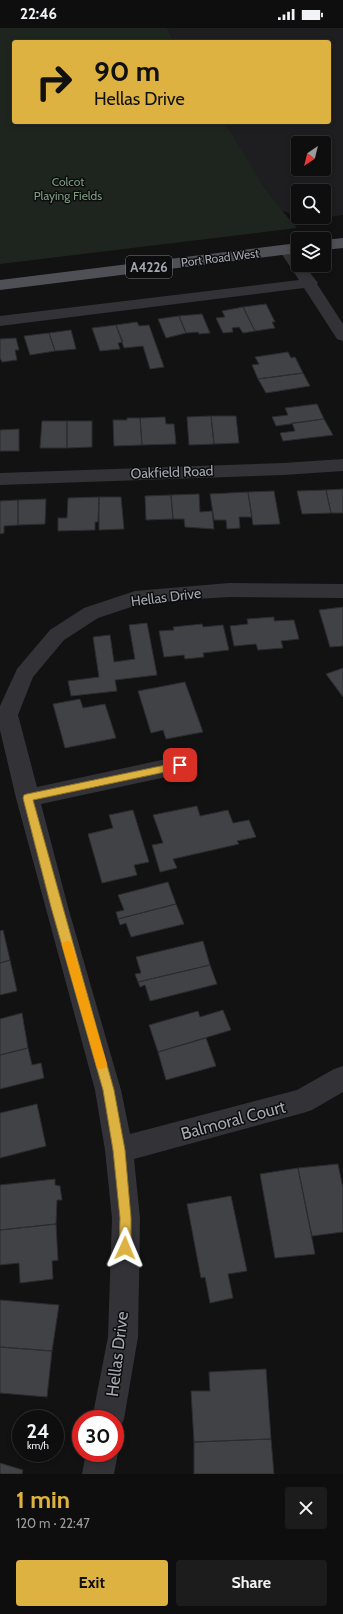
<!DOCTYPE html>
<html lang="en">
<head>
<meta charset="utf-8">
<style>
	:root { --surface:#0e0e0e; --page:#1c1c1c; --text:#f1f3f6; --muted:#9b9c9e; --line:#2e2e2e; --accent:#ddb240 }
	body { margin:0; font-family:Cabin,sans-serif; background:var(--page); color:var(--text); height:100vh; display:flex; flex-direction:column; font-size:15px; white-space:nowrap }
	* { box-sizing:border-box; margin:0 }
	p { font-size:13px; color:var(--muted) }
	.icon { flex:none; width:22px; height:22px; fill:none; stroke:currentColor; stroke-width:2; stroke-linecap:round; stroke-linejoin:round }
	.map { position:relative; height:1446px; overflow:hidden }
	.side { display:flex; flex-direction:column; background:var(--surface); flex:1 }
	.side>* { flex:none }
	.banner { position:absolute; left:12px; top:12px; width:319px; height:84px; border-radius:4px; box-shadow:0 2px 6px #0003,0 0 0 1px var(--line); background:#ddb240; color:#111; overflow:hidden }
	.needle { width:26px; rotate:215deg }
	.fabs { position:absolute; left:291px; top:108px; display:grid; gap:8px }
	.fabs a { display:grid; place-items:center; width:40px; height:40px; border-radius:4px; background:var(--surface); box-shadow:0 2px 6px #0003,0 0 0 1px var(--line); font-size:20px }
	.speed { position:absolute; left:12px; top:1382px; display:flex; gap:8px; font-size:20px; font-weight:700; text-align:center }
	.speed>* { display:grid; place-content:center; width:52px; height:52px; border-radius:50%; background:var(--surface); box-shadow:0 2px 6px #0003,0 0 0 1px var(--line); line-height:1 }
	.speed small { font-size:10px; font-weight:400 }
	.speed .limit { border:6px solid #d22; background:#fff; color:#111 }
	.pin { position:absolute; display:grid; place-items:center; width:34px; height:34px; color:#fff; margin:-17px; border-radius:8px; box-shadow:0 2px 6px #0006 }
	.me { position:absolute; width:44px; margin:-22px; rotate:1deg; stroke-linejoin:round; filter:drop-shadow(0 0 3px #0008) }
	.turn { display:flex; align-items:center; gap:14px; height:84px; padding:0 16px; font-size:18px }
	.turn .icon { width:52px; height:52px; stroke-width:2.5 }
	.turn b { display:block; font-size:28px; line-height:34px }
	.round { display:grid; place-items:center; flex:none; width:42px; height:42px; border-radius:4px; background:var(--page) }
	.headline { display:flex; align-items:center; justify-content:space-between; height:68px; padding:0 16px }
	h1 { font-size:24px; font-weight:700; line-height:30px; color:var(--accent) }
	.action { display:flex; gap:8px; margin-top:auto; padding:8px 16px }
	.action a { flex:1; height:46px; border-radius:4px; background:var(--accent); color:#111; font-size:16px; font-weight:700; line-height:46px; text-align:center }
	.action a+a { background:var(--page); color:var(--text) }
	.status { display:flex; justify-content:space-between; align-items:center; height:28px; padding:0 20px; background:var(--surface); direction:ltr }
	.status svg { height:11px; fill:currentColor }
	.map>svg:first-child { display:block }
	.built { fill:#1e1e20; fill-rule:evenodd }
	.green { fill:#1e251f }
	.building { fill:#414246; stroke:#2c2c2f }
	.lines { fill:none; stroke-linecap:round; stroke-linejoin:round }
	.minor { fill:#333337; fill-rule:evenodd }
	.major { fill:#4f5056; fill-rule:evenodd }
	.route { fill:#ddb240; stroke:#90742a }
	.slow { fill:#f59e0b }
	.labels { text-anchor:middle; stroke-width:3; stroke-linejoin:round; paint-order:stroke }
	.far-park-label { font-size:12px; fill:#7d9b81; stroke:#0d0d0e }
	.far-street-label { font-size:12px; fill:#a4a8b2; stroke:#0d0d0e }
	.shield { fill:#0d0d0e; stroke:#777a81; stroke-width:1 }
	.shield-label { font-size:13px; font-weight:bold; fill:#a4a8b2 }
	.street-label { font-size:14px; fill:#a4a8b2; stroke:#0d0d0e }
	.near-street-label { font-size:17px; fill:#a4a8b2; stroke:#0d0d0e }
</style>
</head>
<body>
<div class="status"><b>22:46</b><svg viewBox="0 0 49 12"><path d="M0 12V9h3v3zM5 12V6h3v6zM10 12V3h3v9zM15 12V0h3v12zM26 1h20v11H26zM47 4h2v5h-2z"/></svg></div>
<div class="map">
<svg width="343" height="1446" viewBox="0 0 343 1446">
	<rect width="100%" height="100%" fill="#121213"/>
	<path class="built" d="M167,0H343V187L304,192L281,182L244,129L225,94H329V14H174ZM298,115H324V141H298ZM298,163H324V189H298Z"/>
	<path class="green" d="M0,0H167L174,14H14V94H225C246,131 268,168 297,200L0,236Z"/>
	<path class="building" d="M266,276L275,294H272L275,300L255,303L243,279Z
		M243,279L255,303L243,305L239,299L232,300L233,304L223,305L216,290L225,289L222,283Z
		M202,286L210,305L199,306L198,304L186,305L179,288Z
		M179,288L186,305L166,310L158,291Z
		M137,294L139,298L149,297L164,339L150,341L143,318L124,320L116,297Z
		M116,297L123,314L118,315L120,321L100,323L92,300Z
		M71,302L76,321L55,323L49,305Z
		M49,305L55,323L30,327L24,308Z
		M16,310L19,322H15L17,332L2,334L0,330V311Z
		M288,324L291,330L295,329L303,345L258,351L252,337L259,336L255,329Z
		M303,345L310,358L266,365L258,351Z
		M317,376L324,391L276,398L272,389L288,387L285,380Z
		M211,388L214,416L189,417L187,389Z
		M211,388H236L239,415L214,416Z
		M165,389L166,396H174L176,416L142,417L140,390Z
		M127,390H140L142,417L114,418L113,392H127Z
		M324,391L333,407L283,413L280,405L295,403L292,395Z
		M42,393H67V420H40Z
		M67,393H92V419L67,420Z
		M19,401V423H0V402Z
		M343,461V485H331L326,462Z
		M326,462L331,485L302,486L297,463Z
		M274,463L280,496L253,497L248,464Z
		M248,464L252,489H239L240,500L227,501L226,492H214L210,466Z
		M199,466L200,484L212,483L214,501L185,499L184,491H173L171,467Z
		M171,467L173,491L146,492L145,468Z
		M99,469H121L124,501L99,502Z
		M99,469L98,494H95V502L58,503V490H67L68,470Z
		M46,471L45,496L18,497V472Z
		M18,472V497L4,498V505L0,506V473Z
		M343,579V618L330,619L319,582Z
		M274,589V593L294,592L299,611L281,613L283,620L258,622L256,616L234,618L230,598L248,596L247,591Z
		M147,595L157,647L115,652L117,663L71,668L68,653L99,649L93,609L110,607L114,634L135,631L129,597Z
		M202,596L203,599L223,597L229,622L203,625L204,629L185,631L184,627L164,629L159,603L174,602L173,599Z
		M343,640V669L326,646Z
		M185,654L203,704L166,711L163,702L151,705L138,663Z
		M80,671L83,680L105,676L116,710L65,720L53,676Z
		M197,778L200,788L228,782L233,795L249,792L256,809L237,813L239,816L173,831L177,840L160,844L152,817L163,815L153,787Z
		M133,782L149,834L134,837L137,847L102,855L88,806L113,800L109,787Z
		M168,854L176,876L118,891L116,884L124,882L118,867Z
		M176,876L184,896L131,909L126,895L120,897L118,891Z
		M3,902L10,932L0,935V903Z
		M203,913L210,937L138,954L135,946L141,945L136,929Z
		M10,932L17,963L0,967V935Z
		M210,937L217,956L150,973L145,957L140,959L138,954Z
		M223,982L231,1002L158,1024L149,997L198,983L200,989Z
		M22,985L28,1020L0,1027V991Z
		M206,1010L216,1038L166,1052L158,1024Z
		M28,1020L32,1037L41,1035L44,1050L0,1061V1027Z
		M37,1076L46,1118L0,1130V1085Z
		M338,1136L343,1160V1204L312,1208L298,1140Z
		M298,1140L315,1226L275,1230L260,1146Z
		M55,1151V1157L60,1158L62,1172H57L56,1196L0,1202V1157Z
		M231,1168L247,1243L228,1246L233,1270L210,1275L205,1249L201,1250L187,1176Z
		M56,1196L58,1232L52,1233L53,1251L20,1255L19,1235L0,1237V1202Z
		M0,1272L59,1277L52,1323L0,1319Z
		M0,1319L52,1323L47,1369L0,1365Z
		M266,1341L271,1411L194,1414L191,1363H210L209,1344Z
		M271,1411L274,1446H194V1414Z
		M0,1435L23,1442L22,1446H0Z"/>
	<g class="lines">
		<path class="minor" d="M287,217L292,219L298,227V237H304L318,255L317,256L343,296V313L337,311L304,260L0,298V288L299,252L279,222L282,219Z
			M343,431V443L283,447L0,457V445L283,435Z
			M229,555L343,556V570L229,569L181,572L137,577L98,590L64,612L33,649L18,687L37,759L180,728L188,731L191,737L188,743L180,746L41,776L68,879L121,1062L130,1106L297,1062L334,1041L343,1038V1064L312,1082L303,1085L134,1131L140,1190L138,1309L124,1391L119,1402L115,1404V1391H92L108,1309L112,1190L105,1122L95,1062L16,770L0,702V678L17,641L50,602L84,580L135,563Z
			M115,1418L118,1425L114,1446H82L86,1425H115Z"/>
		<path class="major" d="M343,210V220L324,222V212Z
			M298,215V225L0,262V252Z"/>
	</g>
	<path class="route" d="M180,734L185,737L184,740L33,772L114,1062L125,1122L131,1190V1220L129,1224L125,1226L121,1224L119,1220L120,1190L113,1122L103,1062L51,879L23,770L24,767L27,766Z"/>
	<path class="slow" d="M67,913L71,914L72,917L107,1036L105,1040L101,1041L97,1040L96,1036L62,917L64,914Z"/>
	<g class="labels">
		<g class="far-park-label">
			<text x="68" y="158">Colcot<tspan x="68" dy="14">Playing Fields</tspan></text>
		</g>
		<g class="far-street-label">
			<text transform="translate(220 230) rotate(-7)" y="4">Port Road West</text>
		</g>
		<rect class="shield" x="126" y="228" width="46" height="22" rx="3"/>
		<g class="shield-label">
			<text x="149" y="244">A4226</text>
		</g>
		<g class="street-label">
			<text transform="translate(172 444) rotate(-2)" y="5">Oakfield Road</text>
			<text transform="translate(166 569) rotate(-7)" y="5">Hellas Drive</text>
		</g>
		<g class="near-street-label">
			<text transform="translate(233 1092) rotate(-15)" y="6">Balmoral Court</text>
			<text transform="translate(117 1326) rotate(-83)" y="6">Hellas Drive</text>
		</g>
	</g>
</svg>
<div class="fabs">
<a><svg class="needle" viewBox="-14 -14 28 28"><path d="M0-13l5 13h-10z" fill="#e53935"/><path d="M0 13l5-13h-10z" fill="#9b9c9e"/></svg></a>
<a><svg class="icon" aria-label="search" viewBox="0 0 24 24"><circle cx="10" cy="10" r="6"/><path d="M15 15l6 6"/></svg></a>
<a><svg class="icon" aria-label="layers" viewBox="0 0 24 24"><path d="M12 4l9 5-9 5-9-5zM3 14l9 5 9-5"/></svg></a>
</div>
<div class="speed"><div>24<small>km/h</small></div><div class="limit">30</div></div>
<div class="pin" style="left:180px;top:737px;background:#d93025"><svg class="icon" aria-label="arrive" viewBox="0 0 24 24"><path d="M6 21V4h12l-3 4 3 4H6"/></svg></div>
<svg class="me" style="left:125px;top:1220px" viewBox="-20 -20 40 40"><path d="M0-17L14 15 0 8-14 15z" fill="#ddb240" stroke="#fff" stroke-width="4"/></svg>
<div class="banner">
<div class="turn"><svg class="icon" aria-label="right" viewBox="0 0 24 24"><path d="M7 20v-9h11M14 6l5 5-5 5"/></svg><div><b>90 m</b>Hellas Drive</div></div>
</div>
</div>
<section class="side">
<div class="headline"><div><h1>1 min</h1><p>120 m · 22:47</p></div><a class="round"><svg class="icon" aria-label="close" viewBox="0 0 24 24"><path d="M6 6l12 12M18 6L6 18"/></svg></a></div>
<div class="action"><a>Exit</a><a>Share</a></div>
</section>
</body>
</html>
